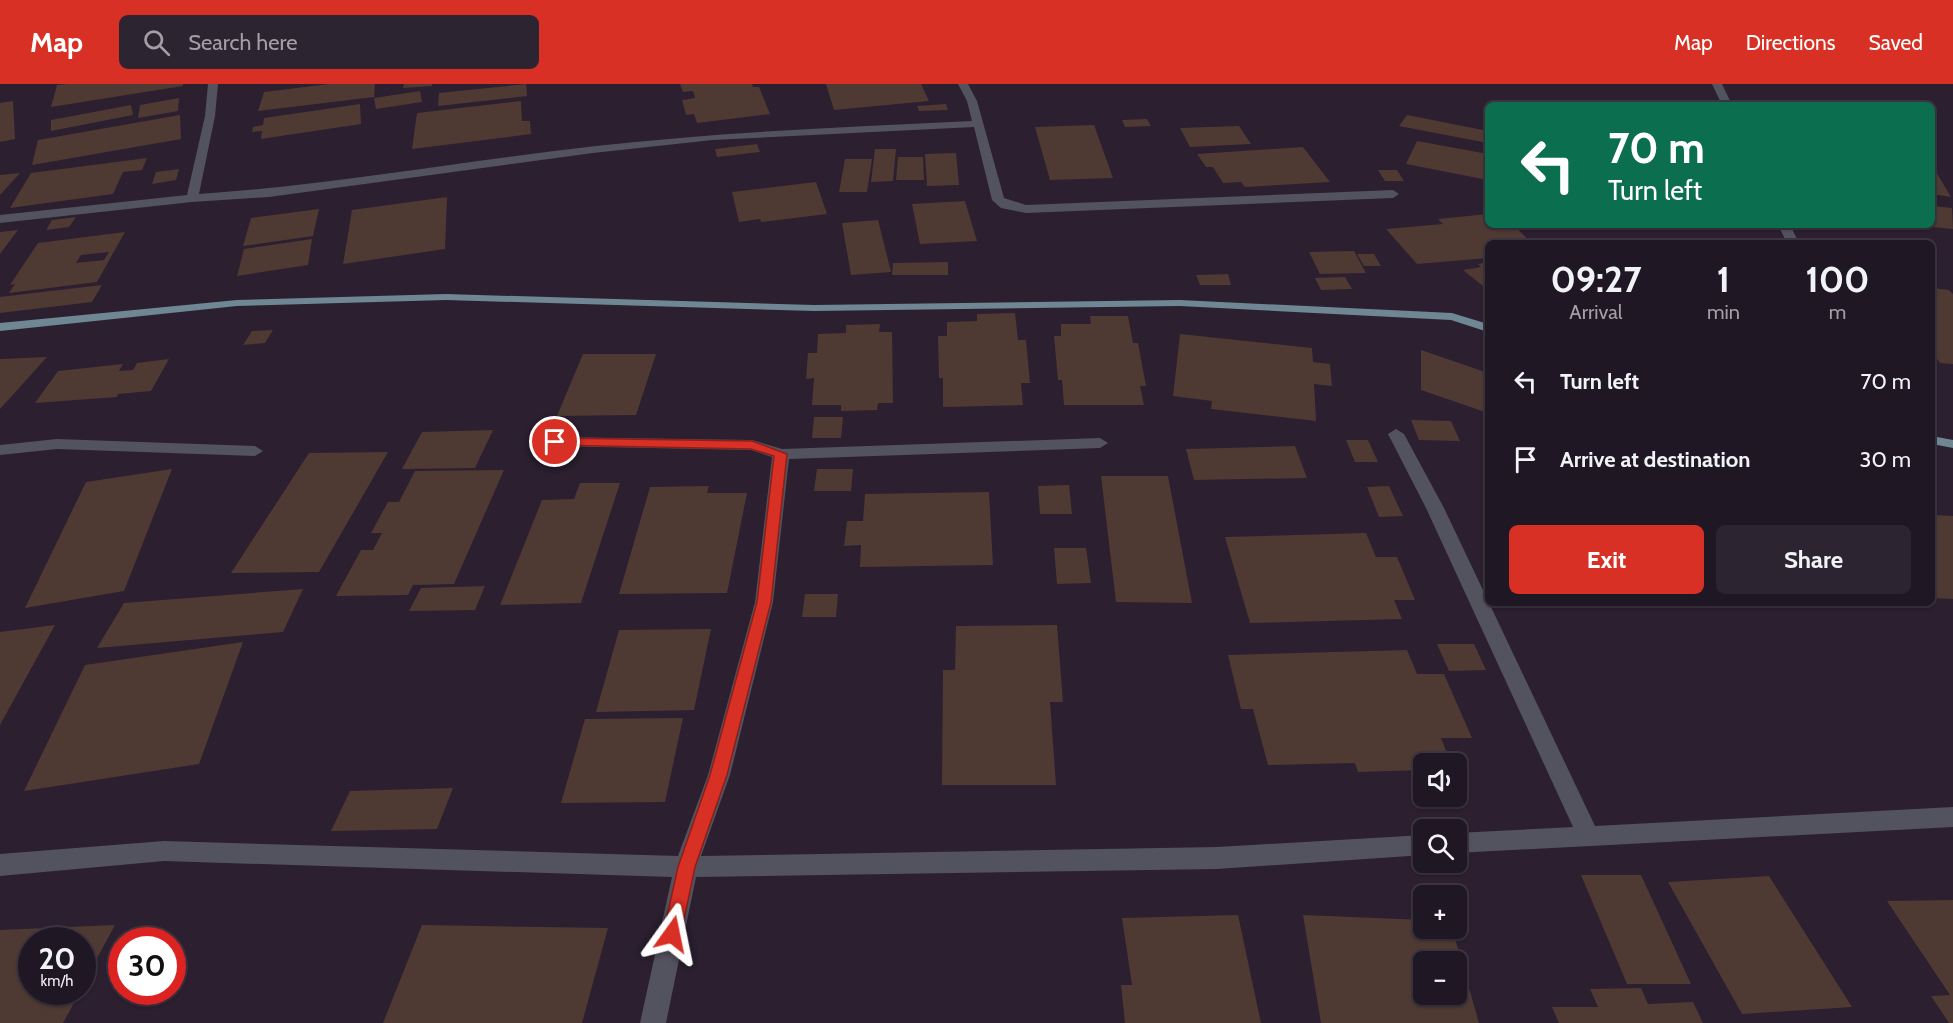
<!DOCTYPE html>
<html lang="en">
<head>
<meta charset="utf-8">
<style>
	:root { --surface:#201724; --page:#2d2431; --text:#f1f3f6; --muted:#a29fa6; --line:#3d3641; --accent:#d93025 }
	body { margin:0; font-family:Cabin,sans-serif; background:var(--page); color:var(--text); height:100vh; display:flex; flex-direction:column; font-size:22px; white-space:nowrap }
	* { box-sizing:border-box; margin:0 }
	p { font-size:20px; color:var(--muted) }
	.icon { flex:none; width:33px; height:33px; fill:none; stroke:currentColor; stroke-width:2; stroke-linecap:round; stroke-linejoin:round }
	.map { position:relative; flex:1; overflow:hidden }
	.sheet { position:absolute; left:1485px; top:156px; width:450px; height:366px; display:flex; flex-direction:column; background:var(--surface); border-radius:9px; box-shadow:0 2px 4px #0004,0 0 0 2px var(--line) }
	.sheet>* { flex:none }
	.banner { position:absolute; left:1485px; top:18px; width:450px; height:126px; border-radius:9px; box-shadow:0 2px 4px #0004,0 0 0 2px var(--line); background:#0b6e4f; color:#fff; overflow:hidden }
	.buttons { position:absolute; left:1413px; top:669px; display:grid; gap:12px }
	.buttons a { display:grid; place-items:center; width:54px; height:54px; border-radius:9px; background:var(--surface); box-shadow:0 2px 4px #0004,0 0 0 2px var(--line); font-size:30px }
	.speed { position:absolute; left:18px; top:843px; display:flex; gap:12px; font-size:30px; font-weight:700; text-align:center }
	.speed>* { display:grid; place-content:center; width:78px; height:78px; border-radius:50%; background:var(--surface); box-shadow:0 2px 4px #0004,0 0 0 2px var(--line); line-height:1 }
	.speed small { font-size:15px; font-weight:400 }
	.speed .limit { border:9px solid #d22; background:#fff; color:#111 }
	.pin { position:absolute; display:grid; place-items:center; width:51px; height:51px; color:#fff; margin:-26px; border:3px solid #fff; border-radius:50%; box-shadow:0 2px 6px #0007 }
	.me { position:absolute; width:66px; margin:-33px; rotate:12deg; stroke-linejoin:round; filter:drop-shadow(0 0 4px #0008) }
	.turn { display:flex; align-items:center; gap:21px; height:126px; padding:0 24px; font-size:27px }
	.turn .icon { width:78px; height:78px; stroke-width:2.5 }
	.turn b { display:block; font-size:42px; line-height:51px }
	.eta { display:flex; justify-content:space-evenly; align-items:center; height:102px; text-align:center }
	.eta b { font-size:36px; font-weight:700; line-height:42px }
	.action { display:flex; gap:12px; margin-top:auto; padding:12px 24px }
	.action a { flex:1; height:69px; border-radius:9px; background:var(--accent); color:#fff; font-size:24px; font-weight:700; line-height:69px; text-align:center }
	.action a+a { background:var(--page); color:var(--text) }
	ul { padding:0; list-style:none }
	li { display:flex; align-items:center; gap:18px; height:78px; padding:0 24px }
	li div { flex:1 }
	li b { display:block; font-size:22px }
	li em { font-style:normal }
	header { display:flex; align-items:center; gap:36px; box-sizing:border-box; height:84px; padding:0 30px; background:var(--accent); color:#fff }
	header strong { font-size:28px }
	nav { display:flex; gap:33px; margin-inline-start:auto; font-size:21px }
	.search { width:420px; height:54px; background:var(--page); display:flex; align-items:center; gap:15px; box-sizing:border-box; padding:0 21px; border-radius:9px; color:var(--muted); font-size:22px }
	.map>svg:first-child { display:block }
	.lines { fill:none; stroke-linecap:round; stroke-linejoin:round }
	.stream { fill:#6e8792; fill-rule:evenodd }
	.building { fill:#4f3933; fill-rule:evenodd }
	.street { fill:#53525f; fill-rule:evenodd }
	.route { fill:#d93025; stroke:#8d1f18; stroke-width:1.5 }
</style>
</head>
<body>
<header>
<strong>Map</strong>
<div class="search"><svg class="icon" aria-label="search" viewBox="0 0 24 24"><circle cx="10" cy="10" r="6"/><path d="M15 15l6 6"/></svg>Search here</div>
<nav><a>Map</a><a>Directions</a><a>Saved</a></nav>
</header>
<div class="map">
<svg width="1953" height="939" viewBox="0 0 1953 939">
	<rect width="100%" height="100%" fill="#2b1f30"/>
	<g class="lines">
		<path class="stream" d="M446,210L814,221L1180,216L1452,229L1488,240V248L1451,236L1180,222L814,227L446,216L237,222L0,247V239L237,216Z
			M1932,352L1953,356V364L1932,360Z"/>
	</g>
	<path class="building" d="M67,0H183V2L51,23L57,1Z
		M329,0H375L374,13L258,27L264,8Z
		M404,0H432V2L403,4Z
		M526,0L527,12L438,22L439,9Z
		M680,0H752L753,3H759L770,30L697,39L694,30L686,31L682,16L695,14L693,7L683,8Z
		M826,0H921L929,17L834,26Z
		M420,7L422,18L376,25L374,14Z
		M179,14L178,27L138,34L140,21Z
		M13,17L15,55L0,58V19Z
		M521,17L522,37H530L531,50L412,65L417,29Z
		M360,20L361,40L261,55L262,47L252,48L253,43L263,41L264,34Z
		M946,20L948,26L919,27L917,22Z
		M131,21L133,31L51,47V36Z
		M180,31L181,55L32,81L38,56Z
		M1407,31L1488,47V59L1399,42Z
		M1147,35L1151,42L1125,43L1122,36Z
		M1094,41L1113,94L1050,96L1035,43Z
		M1239,42L1251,60L1190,63L1180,44Z
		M1417,57L1488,70V96L1406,80Z
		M757,60L760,68L717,73L715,65Z
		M1303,63L1330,98L1245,103L1241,98L1223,99L1213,83H1206L1197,70Z
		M875,65H896L893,97L871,98Z
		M956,69L959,101L927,102L925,70Z
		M898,73H923L924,96H896Z
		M147,74L142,86L123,88L113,110L10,124L31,89Z
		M845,75H872L867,108H839Z
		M1932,81L1951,113L1932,110Z
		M179,85L176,96L152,100L156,88Z
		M1378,86H1397L1404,97H1385Z
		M20,89L0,111V91Z
		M816,98L827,130L761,138L760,135L739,138L732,108Z
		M447,113L445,165L343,180L352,126Z
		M965,117L977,157L920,160L912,120Z
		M1932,122L1952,124L1953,145L1932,143Z
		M319,125L313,152L243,162L251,134Z
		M1488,130V141H1513L1532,159H1488V174L1417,180L1386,145L1443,140L1438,135Z
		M76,133L69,143L46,146L52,136Z
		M878,136L891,188L851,191L842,139Z
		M18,146L0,170V148Z
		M125,148L97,198L9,209L15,200L10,201L38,159ZM109,168L104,176L76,179L81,171Z
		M312,155L308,181L237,192L244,165Z
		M1354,167L1366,189L1320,190L1309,168Z
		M1357,170H1374L1381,182H1364Z
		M948,178V191H892L893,179Z
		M1488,178V206L1463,186L1481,183L1478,180Z
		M1228,190L1231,201H1200L1196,191Z
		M1345,193L1352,205L1321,206L1315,194Z
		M102,201L92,218L0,229V213Z
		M1932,204L1949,206L1953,210V280L1940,279L1932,268Z
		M1015,229L1018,256H1026L1030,299H1021L1023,321L943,323V294H939L938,252H947V238L977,237V230Z
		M1090,232H1128L1133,259H1138L1146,302H1140L1144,321H1064L1062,296H1058L1054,252H1061V240H1091Z
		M880,240L879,248H892L893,319H878L877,326L841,327V321H812L814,294L806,295L808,269H817L818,250L846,249V241Z
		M273,246L265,259L243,261L252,247Z
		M1180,250L1312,264L1313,278L1330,280L1332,302L1314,300L1316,337L1211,325L1212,317L1173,312Z
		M1421,266L1488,289V329L1421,306Z
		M583,270H656L636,331L557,332Z
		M47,273L0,325V275Z
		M169,275L151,307L118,310L117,313L35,319L58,287L123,280L119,287L133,286L137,279Z
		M814,333H843L841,354H812Z
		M1411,336L1451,337L1460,357L1419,356Z
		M493,346L475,384L402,385L422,348Z
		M1346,356H1368L1378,378H1355Z
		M1295,362L1307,394L1194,396L1186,365Z
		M388,368L319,488L231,489L309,369Z
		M172,385L124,507L25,524L86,398Z
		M817,385H853L851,407H814Z
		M504,386L454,500L413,501L408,511L336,512L361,466H373L382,449H371L388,418H399L415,387Z
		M1101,392H1168L1192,519L1116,518Z
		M580,399H620L581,519L500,521L542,416L574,415Z
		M1069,401L1072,430H1040L1038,402Z
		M709,402L707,409H747L727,509L619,510L650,403Z
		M1389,402L1403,432L1379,433L1367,403Z
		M989,408L993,481L860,483L861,461L844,462L847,437H863L865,410Z
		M1932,431L1953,432V515L1932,514Z
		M1366,449L1376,473H1397L1415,516H1394L1402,535L1250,539L1225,453Z
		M1054,464H1086L1091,499L1057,500Z
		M485,502L475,526L409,527L421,504Z
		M303,505L283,548L97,564L124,519Z
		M805,510H838L836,533H802Z
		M55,541L0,641V548Z
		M1057,541L1063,618H1050L1056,701H942L943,586H955L956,542Z
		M711,545L694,626L596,628L619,546Z
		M243,558L199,680L24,707L85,581Z
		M1437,560H1474L1486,586L1449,587Z
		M1407,566L1417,590H1444L1472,654H1441L1451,680H1424V686L1358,688L1355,679L1268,681L1253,625H1241L1228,571Z
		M683,634L665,718L561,719L585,635Z
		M453,704L437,745L331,747L350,707Z
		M1581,791H1641L1691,900H1627Z
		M1769,792L1852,923L1742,930L1668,798Z
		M1953,816V939H1949L1931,912L1950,911L1887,817Z
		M1238,831L1261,939H1125L1121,901H1132L1122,834Z
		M1303,831L1424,836V844H1452L1479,939H1321ZM1424,878H1456V910H1424Z
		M115,841L82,902V856H32V908H80L63,939H0V846Z
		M422,841L608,844L582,939H383Z
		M1641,904L1648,920L1693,918L1703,939H1559L1552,923H1598L1590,905Z"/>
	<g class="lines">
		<path class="street" d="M208,0H218L215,32L199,110C332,101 463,77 596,62C721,48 846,43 972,37L967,17L958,0H968L977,17L1004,114L1026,121L1393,106L1399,110L1393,114L1026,129L1001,124L992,116L974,43L713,56L593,69L269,113L192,118L0,139V131L187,111L205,32Z
			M1712,0H1722L1732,21H1722Z
			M1778,141H1790L1799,159H1787Z
			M1396,345L1404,350L1444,424L1595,742L1953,723V743L1456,769V749L1573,743L1426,424L1388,350Z
			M555,353L752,356L782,365L1100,354L1108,359L1100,364L789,375L773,518L730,691L701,772L1217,763L1424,751V771L1217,785L696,793L666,939H640L672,793L164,777L0,792V770L164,757L678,772L708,691L755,518L772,373L751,366L549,362L547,358L549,354Z
			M57,355L255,362L263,367L255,372L57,365L0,371V361Z"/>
	</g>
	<path class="route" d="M555,354L752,357L787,370L771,518L727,691L695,783L681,850L679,856L672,858L666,856L663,850L678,783L710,691L757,518L774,372L751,365L551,361L549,358Z"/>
</svg>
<div class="buttons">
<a><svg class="icon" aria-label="sound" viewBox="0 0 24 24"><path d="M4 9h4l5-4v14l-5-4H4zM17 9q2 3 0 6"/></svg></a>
<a><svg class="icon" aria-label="search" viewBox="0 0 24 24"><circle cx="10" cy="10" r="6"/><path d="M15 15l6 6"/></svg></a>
<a>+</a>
<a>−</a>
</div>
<div class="speed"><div>20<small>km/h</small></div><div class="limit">30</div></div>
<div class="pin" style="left:555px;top:358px;background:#d93025"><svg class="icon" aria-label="arrive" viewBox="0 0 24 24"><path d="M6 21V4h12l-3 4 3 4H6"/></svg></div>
<svg class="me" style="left:672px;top:850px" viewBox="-20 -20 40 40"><path d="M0-17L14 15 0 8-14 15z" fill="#d93025" stroke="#fff" stroke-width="4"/></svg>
<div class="banner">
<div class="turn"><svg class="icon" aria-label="left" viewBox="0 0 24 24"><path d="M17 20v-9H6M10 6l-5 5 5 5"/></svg><div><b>70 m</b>Turn left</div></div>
</div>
<section class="sheet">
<div class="eta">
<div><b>09:27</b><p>Arrival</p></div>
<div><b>1</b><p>min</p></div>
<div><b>100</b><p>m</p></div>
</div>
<ul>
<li><svg class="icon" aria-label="left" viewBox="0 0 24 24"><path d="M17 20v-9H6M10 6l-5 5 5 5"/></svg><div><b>Turn left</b></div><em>70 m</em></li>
<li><svg class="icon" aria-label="arrive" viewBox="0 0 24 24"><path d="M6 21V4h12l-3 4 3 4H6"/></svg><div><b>Arrive at destination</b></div><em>30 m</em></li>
</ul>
<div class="action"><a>Exit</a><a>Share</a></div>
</section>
</div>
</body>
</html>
